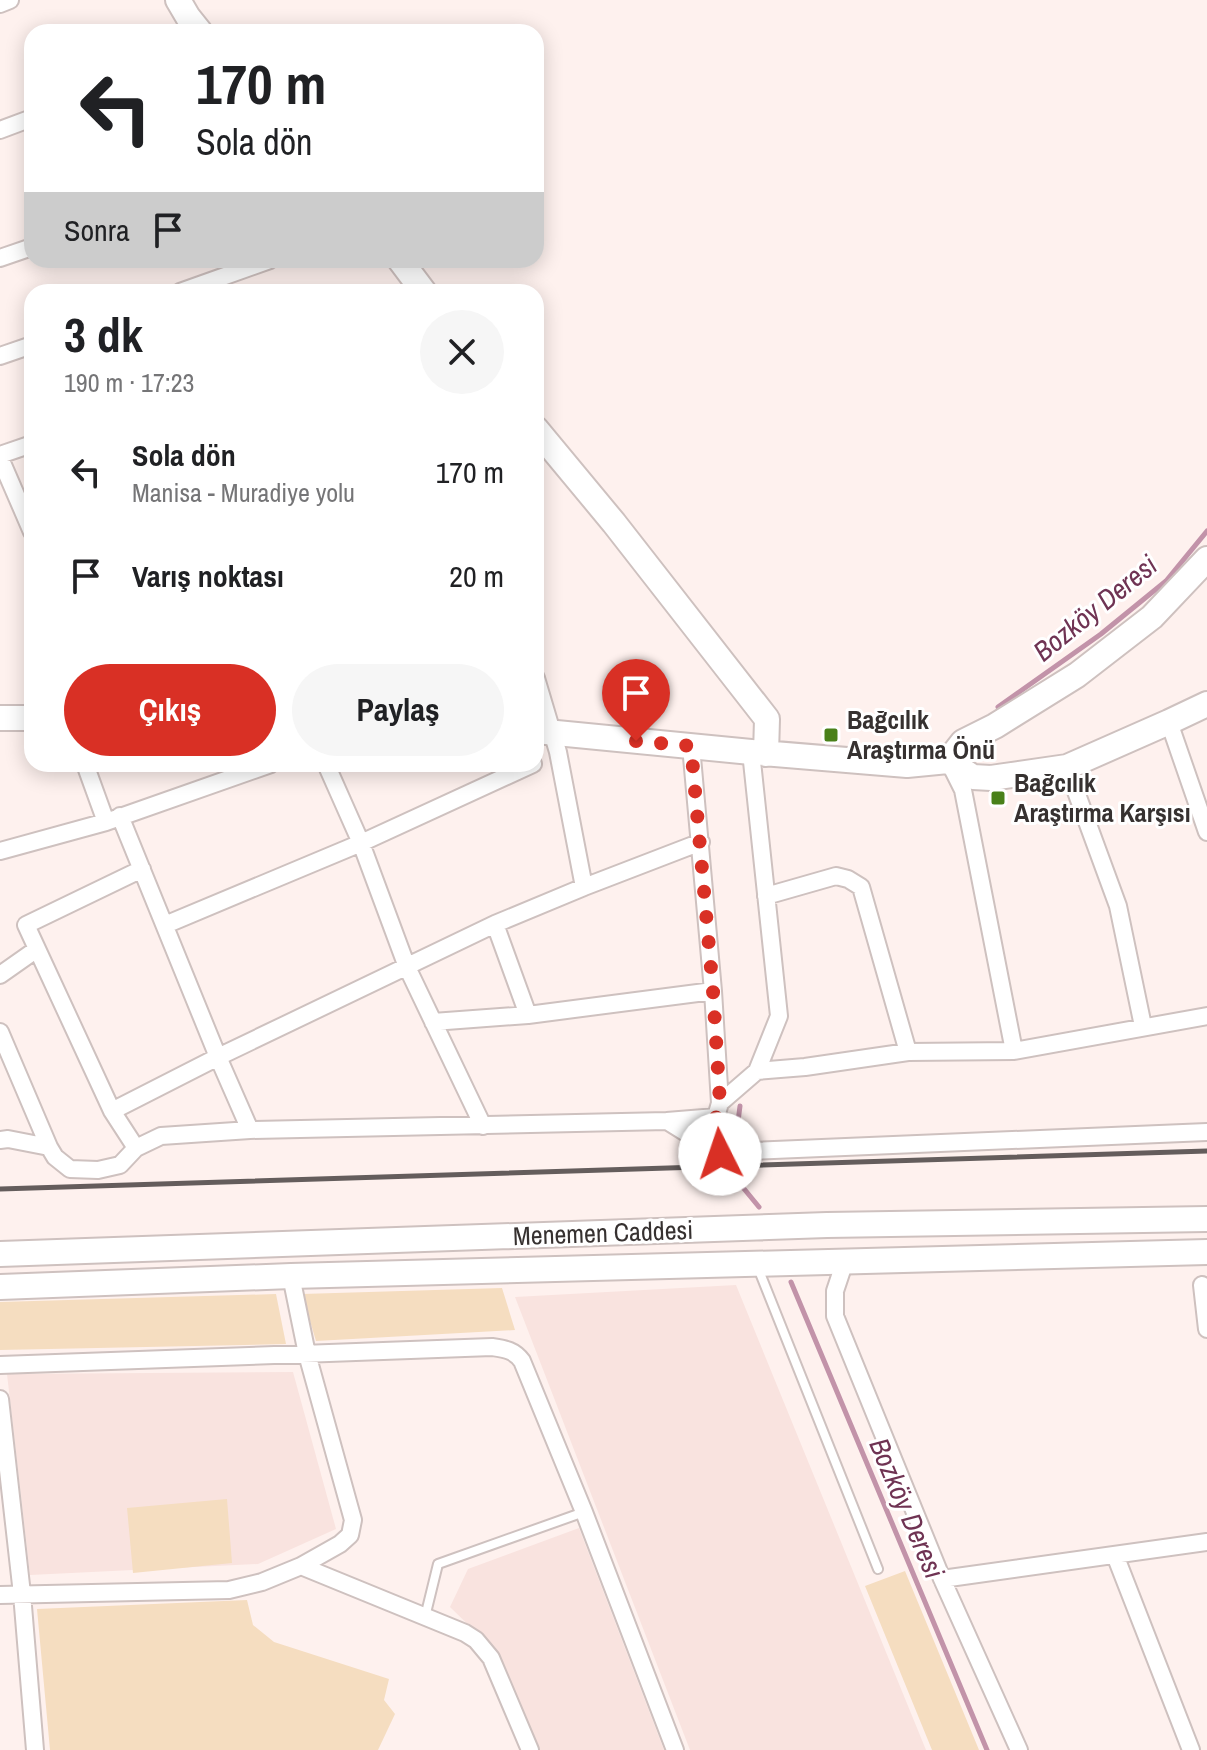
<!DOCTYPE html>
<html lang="tr">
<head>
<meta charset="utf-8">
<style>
	:root { --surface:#fff; --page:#f6f6f6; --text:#202124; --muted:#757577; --accent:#d93025 }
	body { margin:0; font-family:"Archivo Narrow",sans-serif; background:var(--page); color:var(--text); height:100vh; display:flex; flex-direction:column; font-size:30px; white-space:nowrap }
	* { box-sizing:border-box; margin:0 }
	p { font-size:26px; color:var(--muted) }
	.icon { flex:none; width:44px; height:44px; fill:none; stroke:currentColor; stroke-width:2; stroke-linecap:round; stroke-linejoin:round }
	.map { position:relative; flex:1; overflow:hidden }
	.panel { position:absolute; left:24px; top:284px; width:520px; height:488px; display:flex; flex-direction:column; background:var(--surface); border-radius:24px; box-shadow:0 4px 20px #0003 }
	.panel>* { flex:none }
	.top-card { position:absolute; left:24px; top:24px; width:520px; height:244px; border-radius:24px; box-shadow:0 4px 20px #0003; background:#fff; color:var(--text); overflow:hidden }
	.pin { position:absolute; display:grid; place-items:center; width:68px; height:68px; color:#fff; margin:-82px -34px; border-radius:50% 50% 50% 0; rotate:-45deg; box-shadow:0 0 8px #0007 }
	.pin .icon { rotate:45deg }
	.me { position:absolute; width:88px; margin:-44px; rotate:356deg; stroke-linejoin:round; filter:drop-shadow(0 0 6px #0008) }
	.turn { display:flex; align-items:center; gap:28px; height:168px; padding:0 40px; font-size:36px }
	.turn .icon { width:104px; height:104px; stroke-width:2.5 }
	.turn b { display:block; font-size:56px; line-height:68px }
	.then { display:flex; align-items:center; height:76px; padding:0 40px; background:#0003; gap:16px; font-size:30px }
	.round { display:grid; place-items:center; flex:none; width:84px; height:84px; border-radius:42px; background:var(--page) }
	.head { display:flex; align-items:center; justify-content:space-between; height:136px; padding:0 40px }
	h1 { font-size:48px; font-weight:800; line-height:60px }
	.primary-button { display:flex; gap:16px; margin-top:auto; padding:16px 40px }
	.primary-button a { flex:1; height:92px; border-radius:48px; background:var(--accent); color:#fff; font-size:32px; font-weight:800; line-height:92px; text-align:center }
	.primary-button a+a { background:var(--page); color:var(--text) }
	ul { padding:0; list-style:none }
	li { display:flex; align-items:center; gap:24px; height:104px; padding:0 40px }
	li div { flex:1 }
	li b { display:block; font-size:30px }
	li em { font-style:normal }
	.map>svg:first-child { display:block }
	.built { fill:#f9e3df }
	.green { fill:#f5ddc0 }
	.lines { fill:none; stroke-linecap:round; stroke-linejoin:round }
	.stream { stroke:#c293a9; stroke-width:5 }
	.lane-casing { stroke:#cec1bf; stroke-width:12 }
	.street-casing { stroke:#cec1bf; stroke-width:20 }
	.secondary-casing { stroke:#cec1bf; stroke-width:28 }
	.lane { stroke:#fff; stroke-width:8 }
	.street { stroke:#fff; stroke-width:16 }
	.secondary { stroke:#fff; stroke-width:24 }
	.rail { stroke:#645d5c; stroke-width:5 }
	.route { stroke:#d93025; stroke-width:14; stroke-dasharray:0 25.2 }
	.poi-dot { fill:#498019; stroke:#fff; stroke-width:3 }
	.labels { text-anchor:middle; stroke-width:6; stroke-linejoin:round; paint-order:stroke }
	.poi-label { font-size:26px; font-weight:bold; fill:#363130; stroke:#fff; text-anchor:start }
	.street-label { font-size:26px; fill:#363130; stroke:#fff }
	.water-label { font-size:28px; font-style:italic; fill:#6f3353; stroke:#fff }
</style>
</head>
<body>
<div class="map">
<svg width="1207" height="1750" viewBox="0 0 1207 1750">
	<rect width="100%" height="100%" fill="#fef1ee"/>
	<path class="built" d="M736,1285L926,1750H690L515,1297Z
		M293,1372L336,1529L258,1564L30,1575L7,1374Z
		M579,1528L664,1750H537L493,1649L450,1607L468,1569Z"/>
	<path class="green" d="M502,1288L515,1330L316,1341L302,1294Z
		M276,1294L286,1344L0,1350V1302Z
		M227,1499L232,1563L133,1573L127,1508Z
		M905,1571L979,1750H932L865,1586Z
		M247,1600L253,1625L274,1642L389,1679L384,1700L395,1714L378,1750H50L37,1609Z"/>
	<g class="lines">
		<path class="stream" d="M998,707L1101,634L1166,581L1207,531
			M735,1145L740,1106
			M736,1179L759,1207
			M791,1282L987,1750"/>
		<defs>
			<path id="lane" d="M758,1268L878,1569
				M425,1617L438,1564L584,1512"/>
			<path id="street" d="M0,4L10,0
				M0,130L32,118
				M0,258L32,247
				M180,292L270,260
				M0,356L32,345
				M0,455L32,444
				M0,458L32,532
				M536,678L558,752L584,887
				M1169,722L1207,832
				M751,752L779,1016L757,1071
				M85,764L106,822
				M326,764L361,843L407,967L483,1126
				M950,764L963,790L1014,1051
				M1067,767L1118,906L1143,1026
				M120,816L218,1057L250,1130
				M0,851L106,822L271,764
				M766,896L836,876L848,879L861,887L908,1052
				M495,924L528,1015
				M165,925L361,843L533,764
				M0,975L37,949
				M433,1022L528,1015L713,991
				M0,1032L49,1147
				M720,1103L757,1071L805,1067L908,1052L1014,1051L1207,1016
				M112,1111L218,1057L495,924L584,887L701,842
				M716,1117L720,1154
				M667,1121L716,1117L720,1103L713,991L691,746
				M0,1140L8,1139L49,1147L55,1157L70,1169L98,1170L120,1165L136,1148L161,1136L250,1130L667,1121L720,1154L750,1151L1207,1132
				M136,1148L112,1111L26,925L142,869
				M845,1261L835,1291V1316L942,1579L1019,1750
				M1202,1285L1207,1329
				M0,1365L492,1347C505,1349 514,1350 522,1361L584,1512L675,1750
				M0,1399L22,1594L35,1750
				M1115,1555L1191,1750
				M301,1566L465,1633L476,1640L491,1658L530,1750
				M942,1579L1207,1542
				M0,1595L229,1590L262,1582L301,1566L340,1544L350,1535L353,1520L307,1354L291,1276"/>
			<path id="secondary" d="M178,0L188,17L200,32
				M400,260L424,292
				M536,429L614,523L767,719L766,754
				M0,718H32
				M536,731L751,752L907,765L948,761
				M948,761L963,742L995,726L1077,675L1152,617L1207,559
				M948,761L973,777L991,778L1067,767L1169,722L1207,704
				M0,1254L827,1225L1207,1219
				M0,1287L291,1276L1207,1252"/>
		</defs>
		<use href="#lane" class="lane-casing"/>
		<use href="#street" class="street-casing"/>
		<use href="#secondary" class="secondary-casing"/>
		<use href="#lane" class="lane"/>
		<use href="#street" class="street"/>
		<use href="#secondary" class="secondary"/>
		<path class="rail" d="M0,1189L1207,1151"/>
	</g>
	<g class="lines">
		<path class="route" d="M636,741L691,746L713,991L720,1103L716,1117L720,1154"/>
	</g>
	<g class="poi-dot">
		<rect x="823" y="727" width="16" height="16" rx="4"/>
		<rect x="990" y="790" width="16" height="16" rx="4"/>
	</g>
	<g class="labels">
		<g class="poi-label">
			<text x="847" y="729">Bağcılık<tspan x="847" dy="30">Araştırma Önü</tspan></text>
			<text x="1014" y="792">Bağcılık<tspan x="1014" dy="30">Araştırma Karşısı</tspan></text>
		</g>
		<g class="street-label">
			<text transform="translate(603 1233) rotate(-2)" y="9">Menemen Caddesi</text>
		</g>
		<g class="water-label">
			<text transform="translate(1095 608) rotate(-39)" y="10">Bozköy Deresi</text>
			<text transform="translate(907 1508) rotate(67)" y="10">Bozköy Deresi</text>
		</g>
	</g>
</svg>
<div class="pin" style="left:636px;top:741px;background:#d93025"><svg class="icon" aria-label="arrive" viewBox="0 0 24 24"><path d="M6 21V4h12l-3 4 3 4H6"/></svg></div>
<svg class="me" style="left:720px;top:1154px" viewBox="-20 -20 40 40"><circle r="19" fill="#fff"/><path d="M0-13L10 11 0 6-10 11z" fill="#d93025"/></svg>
<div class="top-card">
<div class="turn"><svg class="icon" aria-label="left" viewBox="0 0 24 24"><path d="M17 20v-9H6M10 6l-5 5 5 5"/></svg><div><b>170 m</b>Sola dön</div></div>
<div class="then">Sonra<svg class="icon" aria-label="arrive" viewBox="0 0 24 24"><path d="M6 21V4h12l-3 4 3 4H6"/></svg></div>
</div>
<section class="panel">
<div class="head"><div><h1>3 dk</h1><p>190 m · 17:23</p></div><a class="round"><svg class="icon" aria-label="close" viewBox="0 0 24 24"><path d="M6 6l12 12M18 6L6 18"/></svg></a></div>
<ul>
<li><svg class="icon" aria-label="left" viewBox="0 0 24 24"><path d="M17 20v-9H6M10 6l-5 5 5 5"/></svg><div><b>Sola dön</b><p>Manisa - Muradiye yolu</p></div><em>170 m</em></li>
<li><svg class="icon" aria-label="arrive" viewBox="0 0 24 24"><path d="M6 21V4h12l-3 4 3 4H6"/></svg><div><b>Varış noktası</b></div><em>20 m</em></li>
</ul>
<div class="primary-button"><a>Çıkış</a><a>Paylaş</a></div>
</section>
</div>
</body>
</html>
